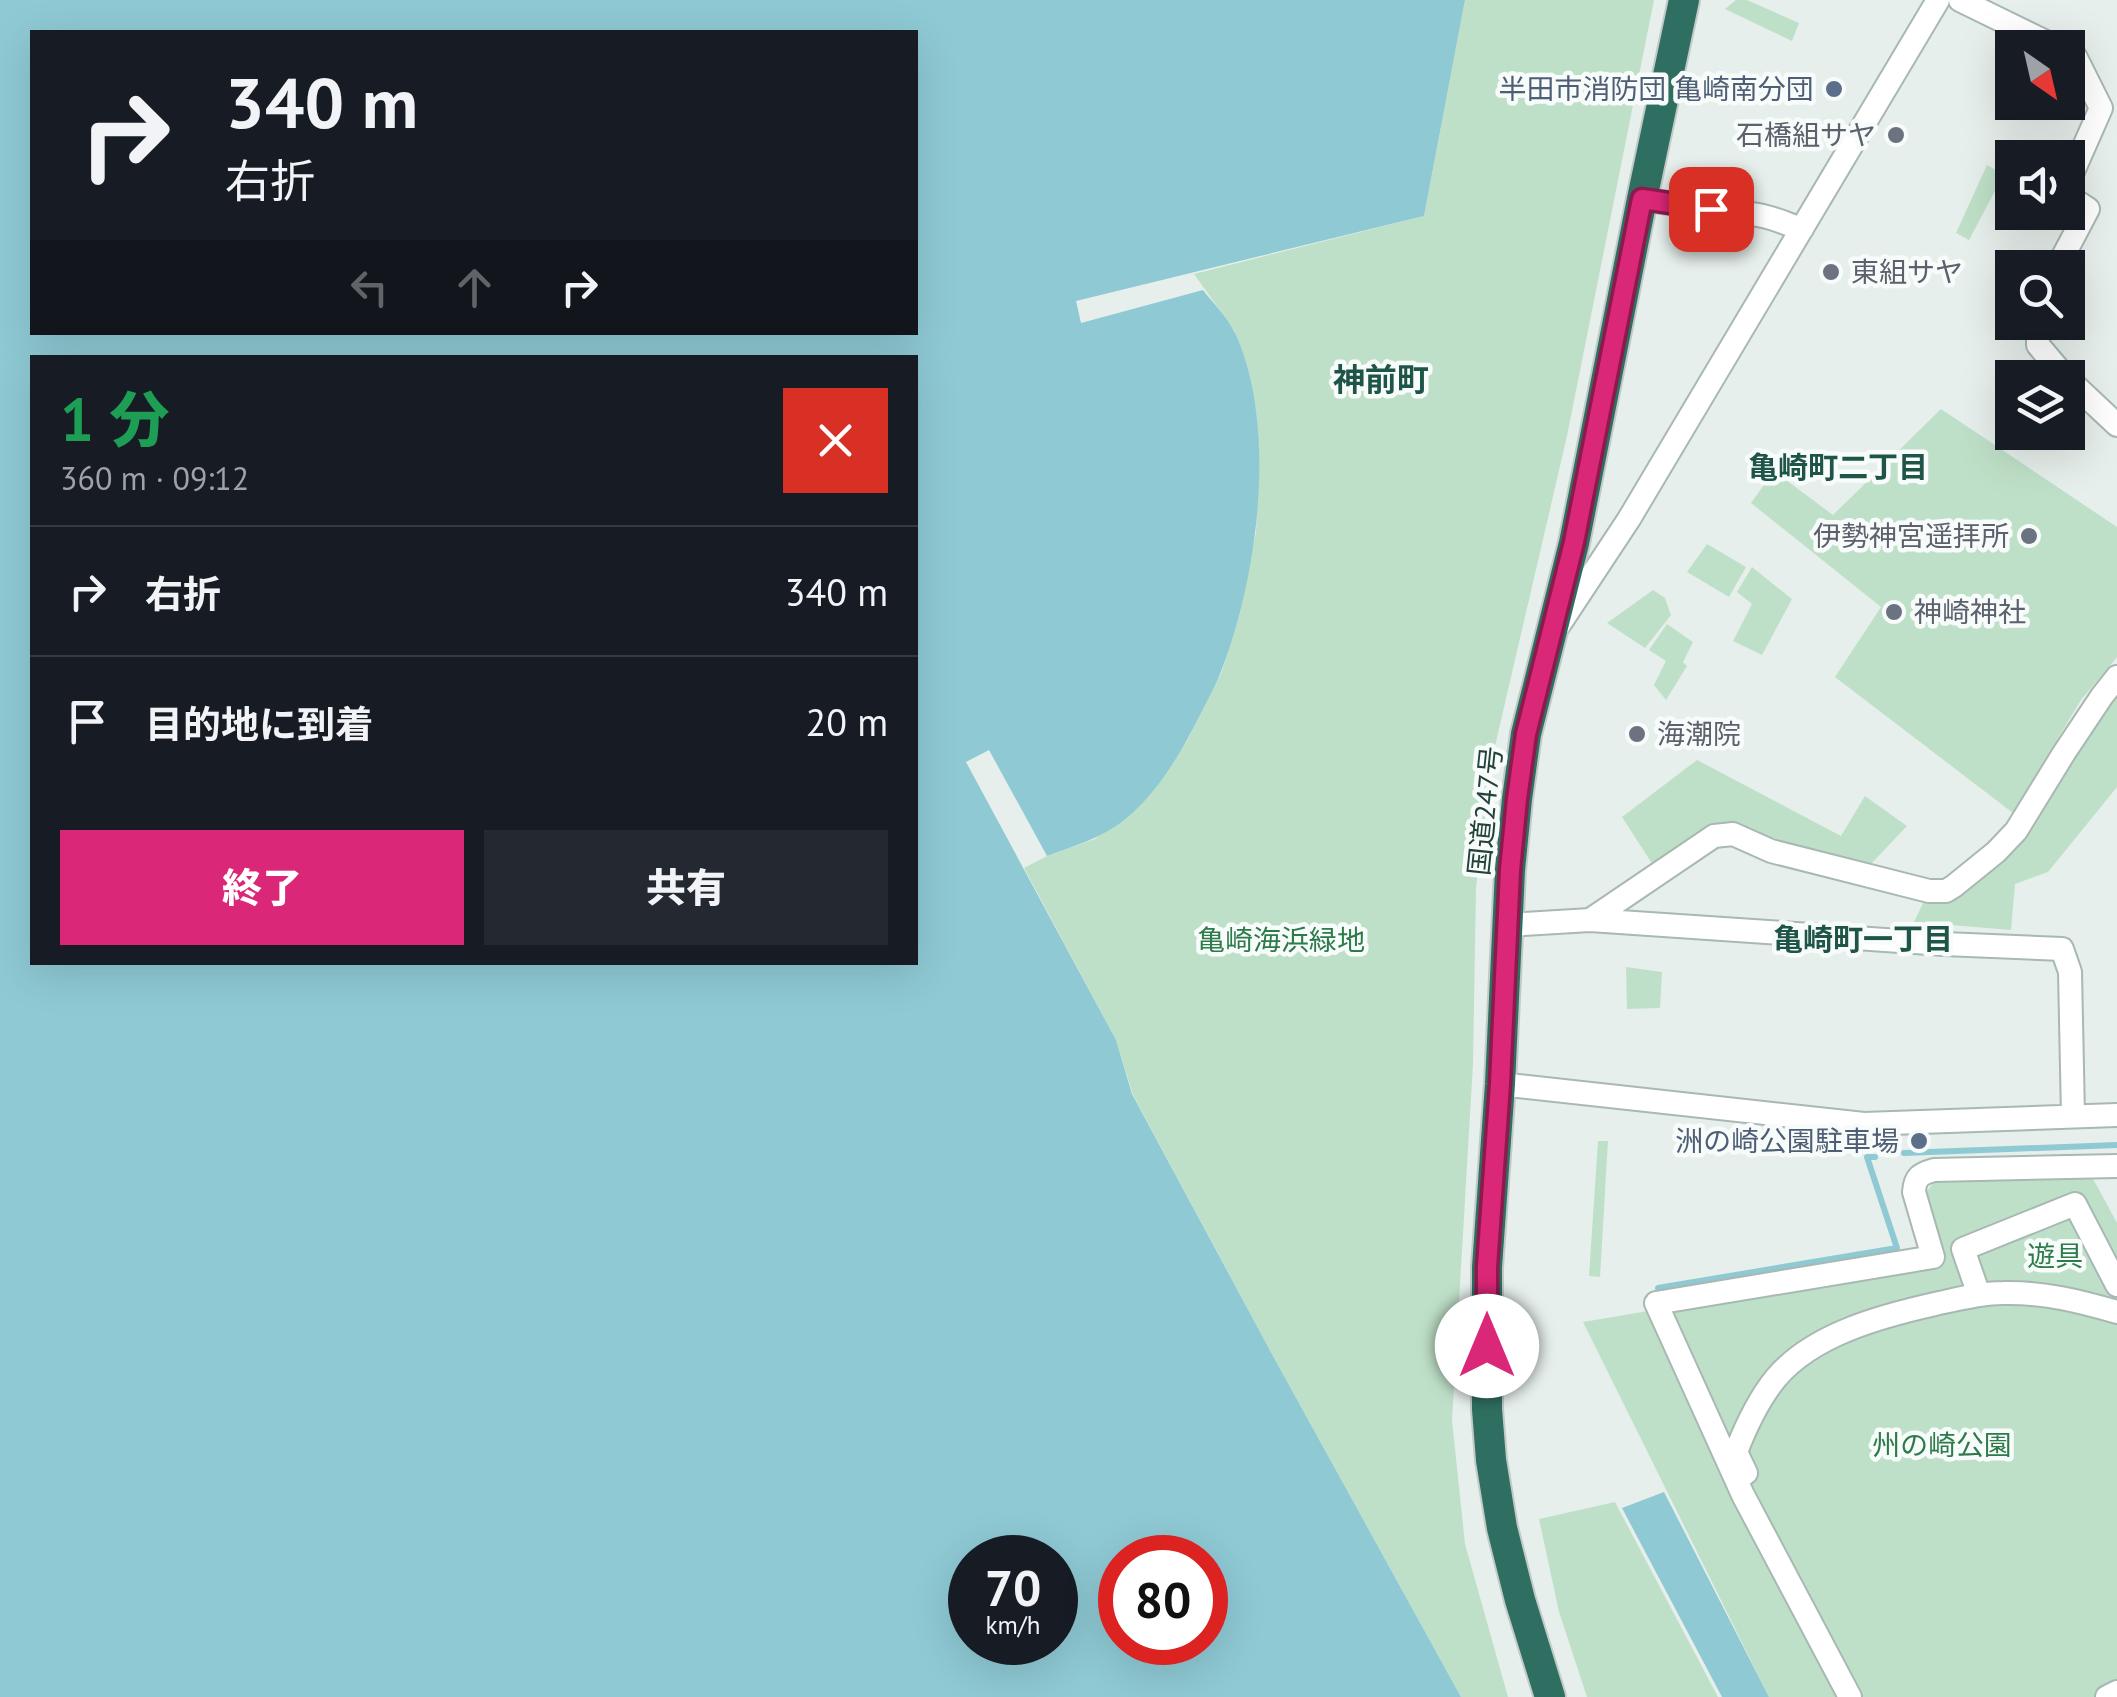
<!DOCTYPE html>
<html lang="ja">
<head>
<meta charset="utf-8">
<style>
	:root { --surface:#171b24; --page:#242831; --text:#f1f3f6; --muted:#9ea1a6; --line:#363941; --accent:#db2777 }
	body { margin:0; font-family:"PT Sans","Noto Sans JP",sans-serif; background:var(--page); color:var(--text); height:100vh; display:flex; flex-direction:column; font-size:38px; white-space:nowrap }
	* { box-sizing:border-box; margin:0 }
	p { font-size:32px; color:var(--muted) }
	.icon { flex:none; width:55px; height:55px; fill:none; stroke:currentColor; stroke-width:2; stroke-linecap:round; stroke-linejoin:round }
	.map { position:relative; flex:1; overflow:hidden }
	.sheet { position:absolute; left:30px; top:355px; width:888px; height:610px; display:flex; flex-direction:column; background:var(--surface); border-radius:0px; box-shadow:0 10px 40px #0002 }
	.sheet>* { flex:none }
	.top-card { position:absolute; left:30px; top:30px; width:888px; height:305px; border-radius:0px; box-shadow:0 10px 40px #0002; background:#171b24; color:var(--text); overflow:hidden }
	.needle { width:65px; rotate:146deg }
	.tools { position:absolute; left:1995px; top:30px; display:grid; gap:20px }
	.tools a { display:grid; place-items:center; width:90px; height:90px; border-radius:0px; background:var(--surface); box-shadow:0 10px 40px #0002; font-size:50px }
	.speed { position:absolute; left:948px; top:1535px; display:flex; gap:20px; font-size:50px; font-weight:700; text-align:center }
	.speed>* { display:grid; place-content:center; width:130px; height:130px; border-radius:50%; background:var(--surface); box-shadow:0 10px 40px #0002; line-height:1 }
	.speed small { font-size:25px; font-weight:400 }
	.speed .limit { border:15px solid #d22; background:#fff; color:#111 }
	.pin { position:absolute; display:grid; place-items:center; width:85px; height:85px; color:#fff; margin:-42px; border-radius:20px; box-shadow:0 5px 15px #0006 }
	.me { position:absolute; width:110px; margin:-55px; rotate:0deg; stroke-linejoin:round; filter:drop-shadow(0 0 8px #0008) }
	.turn { display:flex; align-items:center; gap:35px; height:210px; padding:0 30px; font-size:45px }
	.turn .icon { width:130px; height:130px; stroke-width:2.5 }
	.turn b { display:block; font-size:70px; line-height:85px }
	.lanes { display:flex; align-items:center; height:95px; padding:0 30px; background:#0003; justify-content:center; gap:50px; direction:ltr }
	.lanes .off { opacity:.35 }
	.round { display:grid; place-items:center; flex:none; width:105px; height:105px; border-radius:0px; background:var(--page) }
	.head { display:flex; align-items:center; justify-content:space-between; height:170px; padding:0 30px }
	h1 { font-size:60px; font-weight:800; line-height:75px; color:#1e9e55 }
	.button { display:flex; gap:20px; margin-top:auto; padding:20px 30px }
	.button a { flex:1; height:115px; border-radius:0px; background:var(--accent); color:#fff; font-size:40px; font-weight:800; line-height:115px; text-align:center }
	.button a+a { background:var(--page); color:var(--text) }
	ul { padding:0; list-style:none }
	li { display:flex; align-items:center; gap:30px; height:130px; padding:0 30px; border-top:2px solid var(--line) }
	li div { flex:1 }
	li b { display:block; font-size:38px }
	li em { font-style:normal }
	.map>svg:first-child { display:block }
	.green { fill:#bfe0c8 }
	.water { fill:#8ec9d4; fill-rule:evenodd }
	.lines { fill:none; stroke-linecap:round; stroke-linejoin:round }
	.stream { stroke:#8ec9d4; stroke-width:6 }
	.minor-casing { stroke:#a8b8b2; stroke-width:26 }
	.highway-casing { stroke:#c2cac8; stroke-width:34 }
	.minor { stroke:#fff; stroke-width:22 }
	.highway { stroke:#2f6f62; stroke-width:30 }
	.route-casing { stroke:#8e194d; stroke-width:25 }
	.route { stroke:#db2777; stroke-width:18 }
	.service-dot { fill:#5c6f8a; stroke:#f7fbf9; stroke-width:4 }
	.worship-dot { fill:#6b7280; stroke:#f7fbf9; stroke-width:4 }
	.labels { text-anchor:middle; stroke-width:9; stroke-linejoin:round; paint-order:stroke }
	.service-label { font-size:28px; fill:#4e5e75; stroke:#f7fbf9; text-anchor:end }
	.worship-label { font-size:28px; fill:#5b616d; stroke:#f7fbf9; text-anchor:start }
	.street-label { font-size:28px; fill:#24423a; stroke:#f7fbf9 }
	.park-label { font-size:28px; fill:#2d7a4b; stroke:#f7fbf9 }
	.neighbourhood-label { font-size:30px; font-weight:bold; fill:#1f5548; stroke:#f7fbf9 }
	.quarter-label { font-size:32px; font-weight:bold; fill:#1f5548; stroke:#f7fbf9 }
</style>
</head>
<body>
<div class="map">
<svg width="2117" height="1697" viewBox="0 0 2117 1697">
	<rect width="100%" height="100%" fill="#e6efeb"/>
	<path class="green" d="M1465,0H1654L1567,436L1492,759L1476,887L1473,1064L1452,1420L1465,1544L1508,1697H1461L1273,1356L1133,1095L1116,1040L1024,868L1047,856L1095,839L1149,796L1169,770L1187,741L1222,671L1237,622L1256,532L1259,455L1256,411L1246,367L1234,330L1194,274L1424,216Z
		M1736,0H1747L1799,23L1792,41L1725,9Z
		M1987,165L2012,179V198L1996,189L1969,240L1956,233Z
		M1941,409L2117,527V657L2081,700L2013,813L1835,677L1881,607L1751,503L1774,471L1833,515Z
		M1707,544L1746,567L1729,597L1687,572Z
		M1752,567L1792,599L1762,655L1733,641L1752,604L1737,592Z
		M1653,590L1665,598L1671,615L1645,648L1607,623Z
		M1667,624L1693,642L1683,662L1687,666L1666,700L1654,685L1666,661L1649,650Z
		M2117,697V787L2048,872L2015,884L2011,930L1914,922L1925,899L2036,807Z
		M1697,760L1841,836L1865,796L1907,826L1870,865L1719,823L1653,865L1622,817Z
		M1626,967L1662,972L1660,1008L1627,1009Z
		M1598,1141H1608L1600,1277L1589,1276Z
		M2090,1173L2117,1223V1697H1769L1583,1322L1945,1261L1926,1198L1927,1191L1935,1181Z
		M1615,1502L1718,1697H1587L1559,1612L1539,1519Z"/>
	<path class="water" d="M0,0H1465L1424,216L1076,301L1081,323L1203,290C1213,303 1228,318 1235,333C1278,426 1258,575 1222,669C1216,685 1207,701 1199,717C1180,755 1157,794 1123,821C1101,838 1074,846 1047,856L989,750L966,762L1116,1040L1132,1094L1273,1356L1461,1697H0ZM32,32H915V332H32ZM32,358H915V962H32ZM970,1558H1055V1642H970ZM1120,1558H1205V1642H1120Z
		M1664,1492L1769,1697H1722L1622,1508Z"/>
	<g class="lines">
		<path class="stream" d="M1904,1153L2117,1145
			M1658,1288L1897,1248L1867,1157H1875"/>
		<defs>
			<path id="minor" d="M1960,0L2058,48
				M2068,52L2075,56L2101,108L2068,183
				M1642,199C1682,206 1723,208 1763,216C1777,219 1789,225 1802,229
				M2057,268L2088,209L2068,196
				M2038,322V345L2066,378
				M2068,379L2117,425
				M1559,625L1629,519L1938,0
				M1590,920L1714,836L1733,834L1771,851L1929,891H1946L1954,886L1996,852L2016,831L2064,753L2102,696L2117,677
				M1509,925L1590,920L1944,944L2062,949L2070,972L2073,1116
				M1500,1084L1864,1124L2117,1115
				M1979,1295L1963,1249L2075,1204L2117,1285
				M1746,1473L1736,1452C1746,1426 1758,1400 1776,1378C1813,1334 1882,1316 1935,1304C1957,1299 1981,1293 2003,1293C2043,1292 2079,1301 2117,1312
				M1850,1697L1743,1495L1656,1303L1933,1257L1914,1192C1915,1177 1920,1174 1934,1170L2117,1166
				M2107,1697L2117,1692"/>
			<path id="highway" d="M1550,1697L1520,1600L1502,1528L1491,1460L1487,1409V1267L1500,1084L1510,870L1517,799L1526,734L1574,543L1642,199L1684,0"/>
		</defs>
		<use href="#minor" class="minor-casing"/>
		<use href="#highway" class="highway-casing"/>
		<use href="#minor" class="minor"/>
		<use href="#highway" class="highway"/>
	</g>
	<g class="lines">
		<defs>
			<path id="route" d="M1487,1346V1267L1500,1084L1510,870L1517,799L1526,734L1574,542L1642,199L1711,209"/>
		</defs>
		<use href="#route" class="route-casing"/>
		<use href="#route" class="route"/>
	</g>
	<g class="service-dot">
		<circle cx="1834" cy="89" r="10"/>
		<circle cx="1919" cy="1141" r="10"/>
	</g>
	<g class="worship-dot">
		<circle cx="1896" cy="135" r="10"/>
		<circle cx="1831" cy="272" r="10"/>
		<circle cx="2029" cy="536" r="10"/>
		<circle cx="1894" cy="612" r="10"/>
		<circle cx="1637" cy="734" r="10"/>
	</g>
	<g class="labels">
		<g class="service-label">
			<text x="1814" y="99">半田市消防団 亀崎南分団</text>
			<text x="1899" y="1151">洲の崎公園駐車場</text>
		</g>
		<g class="worship-label">
			<text x="1876" y="145" text-anchor="end">石橋組サヤ</text>
			<text x="1851" y="282">東組サヤ</text>
			<text x="2009" y="546" text-anchor="end">伊勢神宮遥拝所</text>
			<text x="1914" y="622">神崎神社</text>
			<text x="1657" y="744">海潮院</text>
		</g>
		<g class="street-label">
			<text transform="translate(1485 811) rotate(-84)" y="10">国道247号</text>
		</g>
		<g class="park-label">
			<text x="1281" y="950">亀崎海浜緑地</text>
			<text x="2055" y="1266">遊具</text>
			<text x="1942" y="1455">州の崎公園</text>
		</g>
		<g class="neighbourhood-label">
			<text x="1838" y="478">亀崎町二丁目</text>
			<text x="1863" y="950">亀崎町一丁目</text>
		</g>
		<g class="quarter-label">
			<text x="1381" y="391">神前町</text>
		</g>
	</g>
</svg>
<div class="tools">
<a><svg class="needle" viewBox="-14 -14 28 28"><path d="M0-13l5 13h-10z" fill="#e53935"/><path d="M0 13l5-13h-10z" fill="#9ea1a6"/></svg></a>
<a><svg class="icon" aria-label="sound" viewBox="0 0 24 24"><path d="M4 9h4l5-4v14l-5-4H4zM17 9q2 3 0 6"/></svg></a>
<a><svg class="icon" aria-label="search" viewBox="0 0 24 24"><circle cx="10" cy="10" r="6"/><path d="M15 15l6 6"/></svg></a>
<a><svg class="icon" aria-label="layers" viewBox="0 0 24 24"><path d="M12 4l9 5-9 5-9-5zM3 14l9 5 9-5"/></svg></a>
</div>
<div class="speed"><div>70<small>km/h</small></div><div class="limit">80</div></div>
<div class="pin" style="left:1711px;top:209px;background:#d93025"><svg class="icon" aria-label="arrive" viewBox="0 0 24 24"><path d="M6 21V4h12l-3 4 3 4H6"/></svg></div>
<svg class="me" style="left:1487px;top:1346px" viewBox="-20 -20 40 40"><circle r="19" fill="#fff"/><path d="M0-13L10 11 0 6-10 11z" fill="#db2777"/></svg>
<div class="top-card">
<div class="turn"><svg class="icon" aria-label="right" viewBox="0 0 24 24"><path d="M7 20v-9h11M14 6l5 5-5 5"/></svg><div><b>340 m</b>右折</div></div>
<div class="lanes"><svg class="icon off" aria-label="left" viewBox="0 0 24 24"><path d="M17 20v-9H6M10 6l-5 5 5 5"/></svg><svg class="icon off" aria-label="ahead" viewBox="0 0 24 24"><path d="M12 20V5M6 11l6-6 6 6"/></svg><svg class="icon" aria-label="right" viewBox="0 0 24 24"><path d="M7 20v-9h11M14 6l5 5-5 5"/></svg></div>
</div>
<section class="sheet">
<div class="head"><div><h1>1 分</h1><p>360 m · 09:12</p></div><a class="round" style="background:#d93025;color:#fff"><svg class="icon" aria-label="close" viewBox="0 0 24 24"><path d="M6 6l12 12M18 6L6 18"/></svg></a></div>
<ul>
<li><svg class="icon" aria-label="right" viewBox="0 0 24 24"><path d="M7 20v-9h11M14 6l5 5-5 5"/></svg><div><b>右折</b></div><em>340 m</em></li>
<li><svg class="icon" aria-label="arrive" viewBox="0 0 24 24"><path d="M6 21V4h12l-3 4 3 4H6"/></svg><div><b>目的地に到着</b></div><em>20 m</em></li>
</ul>
<div class="button"><a>終了</a><a>共有</a></div>
</section>
</div>
</body>
</html>
